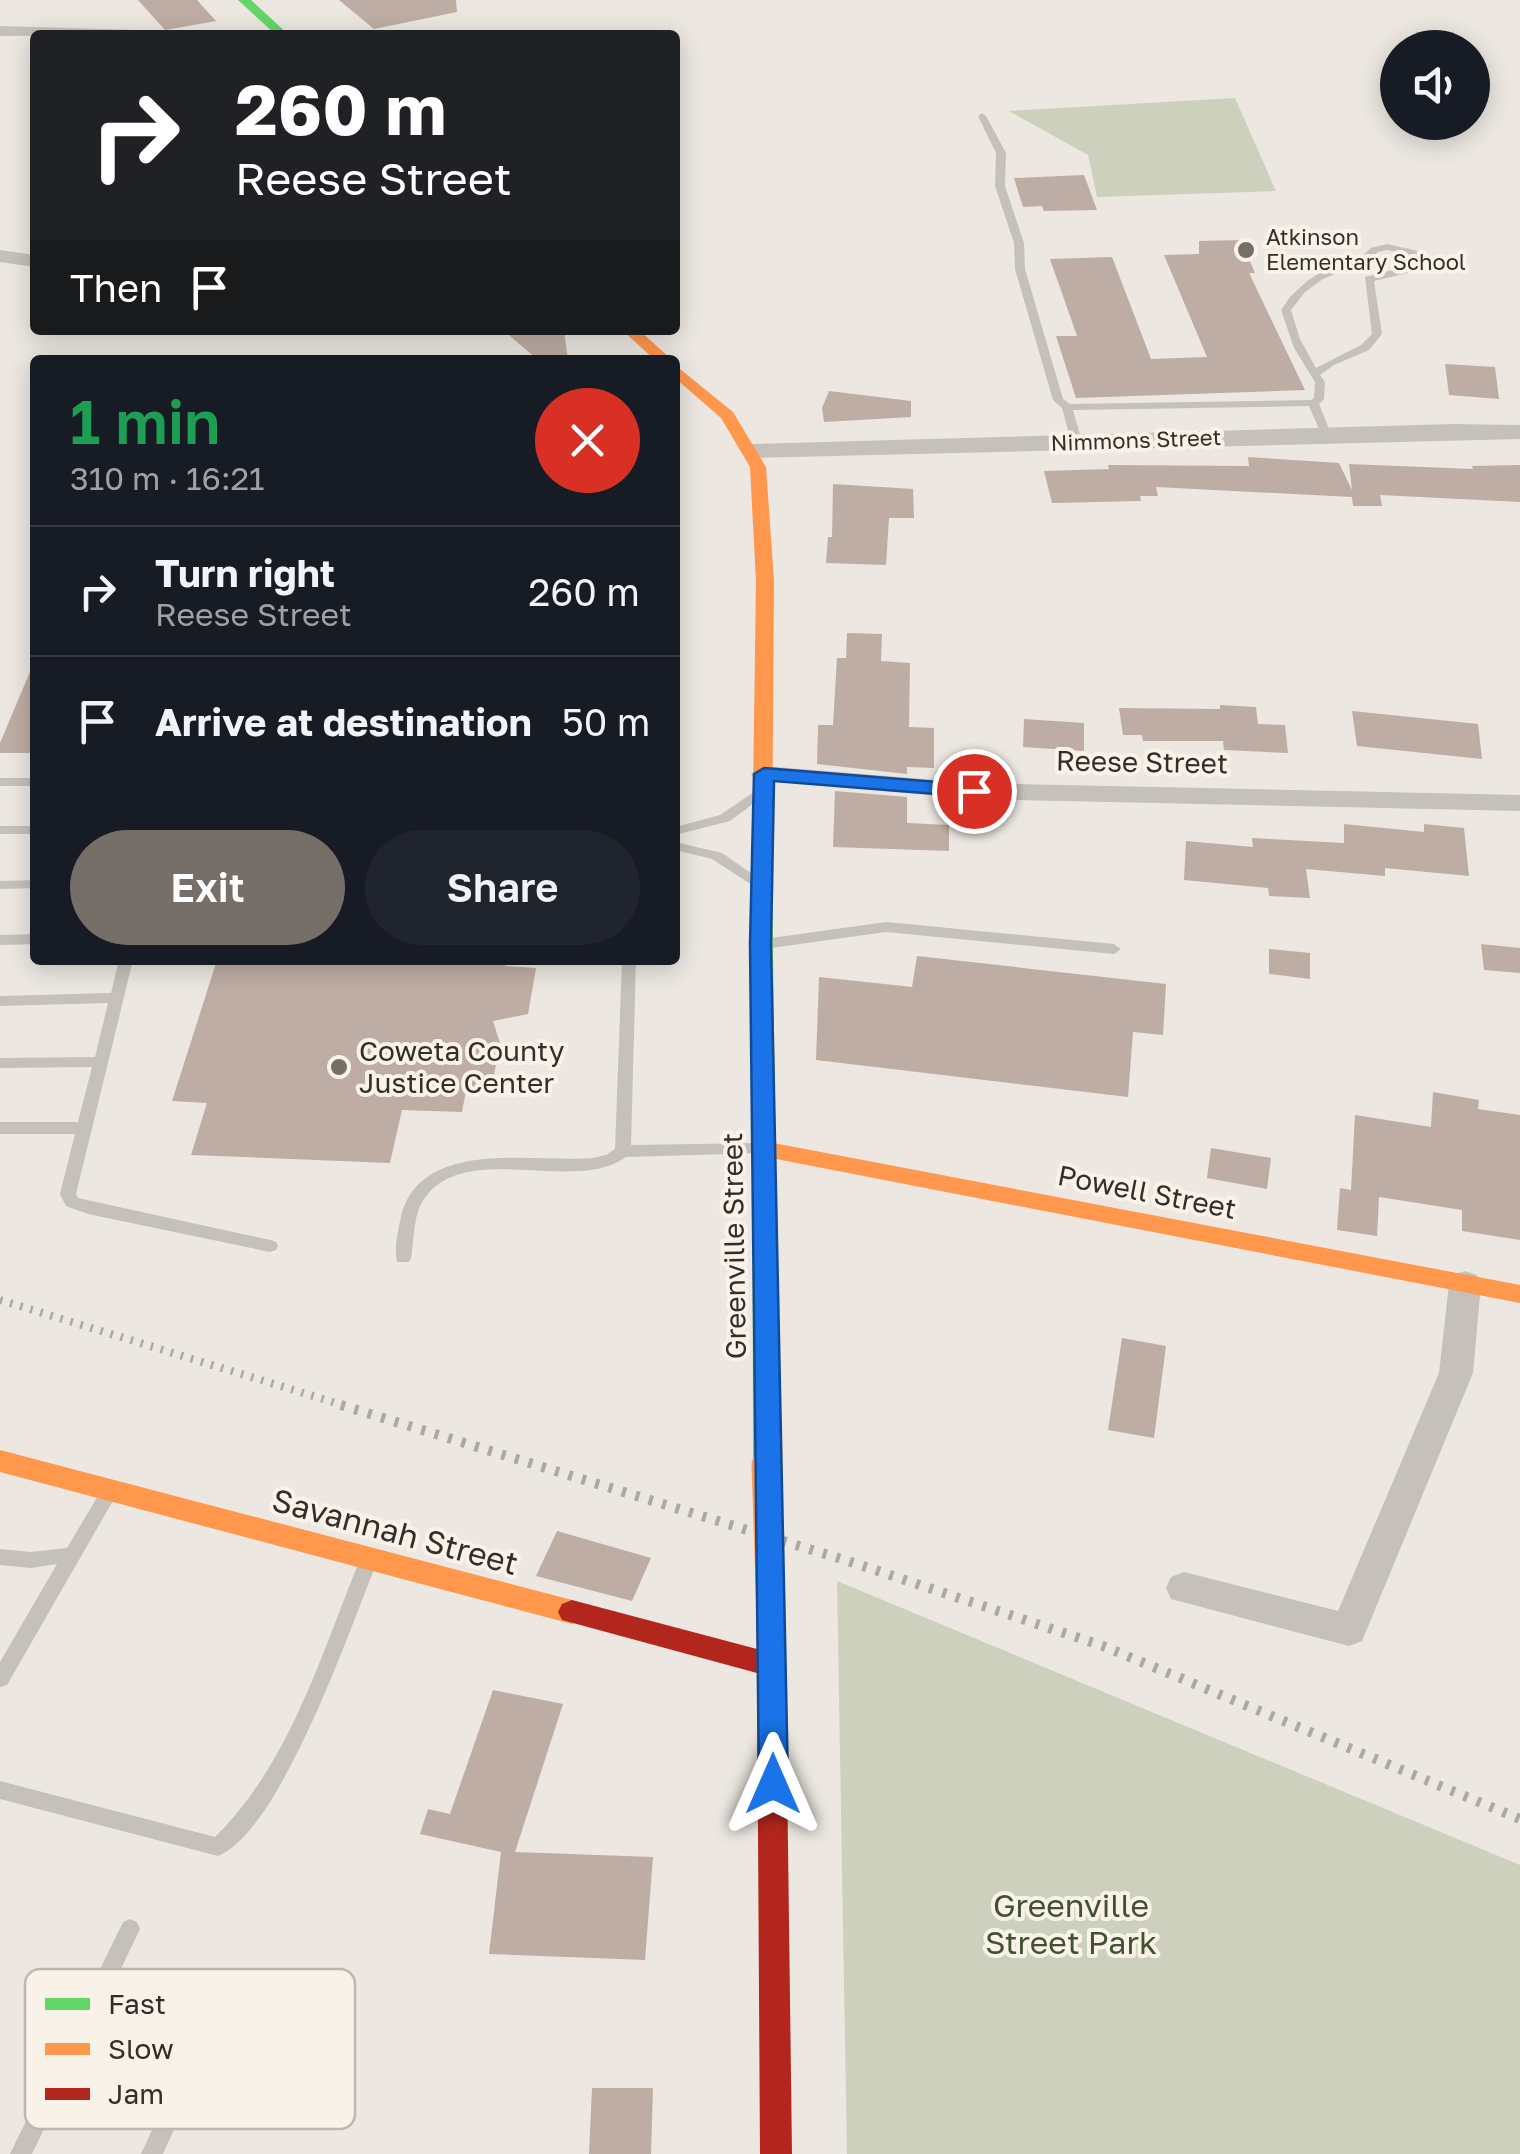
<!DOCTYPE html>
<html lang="en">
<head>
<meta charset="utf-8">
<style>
	:root { --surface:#171b24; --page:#20242c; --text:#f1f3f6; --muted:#9ea1a6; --line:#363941; --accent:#756e69 }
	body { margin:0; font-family:"Golos Text",sans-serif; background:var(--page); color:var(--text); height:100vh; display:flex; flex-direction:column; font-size:38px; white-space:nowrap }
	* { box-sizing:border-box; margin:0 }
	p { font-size:32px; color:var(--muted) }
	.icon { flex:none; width:55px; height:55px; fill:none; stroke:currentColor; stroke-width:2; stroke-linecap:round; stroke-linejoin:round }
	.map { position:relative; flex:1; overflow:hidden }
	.drawer { position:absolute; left:30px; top:355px; width:650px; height:610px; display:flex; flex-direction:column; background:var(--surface); border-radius:10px; box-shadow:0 5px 25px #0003 }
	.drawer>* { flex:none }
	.banner { position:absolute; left:30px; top:30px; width:650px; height:305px; border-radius:10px; box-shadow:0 5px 25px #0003; background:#202124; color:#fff; overflow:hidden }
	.buttons { position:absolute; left:1380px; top:30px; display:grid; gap:20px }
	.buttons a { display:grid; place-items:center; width:110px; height:110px; border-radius:50%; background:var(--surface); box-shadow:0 5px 25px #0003; font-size:50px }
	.pin { position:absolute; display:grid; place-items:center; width:85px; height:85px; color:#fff; margin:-42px; border:5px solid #fff; border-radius:50%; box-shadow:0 2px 10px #0007 }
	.me { position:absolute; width:110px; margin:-55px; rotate:0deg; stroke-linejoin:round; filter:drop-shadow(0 0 8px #0008) }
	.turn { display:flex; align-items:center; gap:35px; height:210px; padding:0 40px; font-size:45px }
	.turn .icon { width:130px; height:130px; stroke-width:2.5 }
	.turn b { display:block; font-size:70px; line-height:85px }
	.then { display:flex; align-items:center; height:95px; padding:0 40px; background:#0003; gap:20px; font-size:38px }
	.round { display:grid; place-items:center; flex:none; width:105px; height:105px; border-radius:52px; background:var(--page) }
	.headline { display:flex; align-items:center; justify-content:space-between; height:170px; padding:0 40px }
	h1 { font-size:60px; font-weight:600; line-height:75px; color:#1e9e55 }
	.button { display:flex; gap:20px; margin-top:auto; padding:20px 40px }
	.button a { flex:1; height:115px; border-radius:60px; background:var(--accent); color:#fff; font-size:40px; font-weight:600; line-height:115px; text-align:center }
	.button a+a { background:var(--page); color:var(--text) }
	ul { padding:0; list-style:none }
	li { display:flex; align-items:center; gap:30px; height:130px; padding:0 40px; border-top:2px solid var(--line) }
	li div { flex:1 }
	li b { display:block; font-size:38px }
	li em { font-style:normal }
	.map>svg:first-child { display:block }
	.green { fill:#ccd0bd }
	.building { fill:#beada4 }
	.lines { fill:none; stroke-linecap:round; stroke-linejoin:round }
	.lane { fill:#c5c0ba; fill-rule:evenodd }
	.street { fill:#c5c0ba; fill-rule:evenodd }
	.fast { fill:#63d668; fill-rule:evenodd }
	.slow { fill:#ff974d; fill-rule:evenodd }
	.jam { fill:#b3261e; fill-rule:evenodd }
	.rail-far1 { stroke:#ada8a4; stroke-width:8; stroke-dasharray:2.5 8; stroke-linecap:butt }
	.rail { stroke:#ada8a4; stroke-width:10; stroke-dasharray:4 10; stroke-linecap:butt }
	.slow-bridge { stroke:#ff974d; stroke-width:29 }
	.route { fill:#1a73e8; stroke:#114b97; stroke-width:2.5 }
	.poi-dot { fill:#756e69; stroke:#f8f2e9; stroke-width:4 }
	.labels { text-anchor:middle; stroke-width:8; stroke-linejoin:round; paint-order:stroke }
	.far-poi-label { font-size:22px; fill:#352d29; stroke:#f8f2e9; text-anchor:start }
	.far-street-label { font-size:22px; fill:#352d29; stroke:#f8f2e9 }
	.street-label { font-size:28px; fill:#352d29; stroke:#f8f2e9 }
	.poi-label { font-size:28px; fill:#352d29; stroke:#f8f2e9; text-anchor:start }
	.near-street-label { font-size:32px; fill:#352d29; stroke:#f8f2e9 }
	.near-park-label { font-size:32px; fill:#42512f; stroke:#f8f2e9 }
	.key { fill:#f8f2e9; stroke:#beb7af; stroke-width:2.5 }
	.key-label { font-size:28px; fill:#352d29 }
</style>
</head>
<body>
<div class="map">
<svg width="1520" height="2154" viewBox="0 0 1520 2154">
	<rect width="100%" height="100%" fill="#ece7e1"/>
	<path class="green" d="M1235,98L1276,191L1097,197L1088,155L1009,111Z
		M837,1581L1520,1865V2154H847Z"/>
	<path class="building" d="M138,0H197L216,21L165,30Z
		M339,0H456L457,12L374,29Z
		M1084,175L1097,210L1044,211L1042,206L1023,207L1014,178Z
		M1241,240L1255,273H1249L1305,390L1076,398L1056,336H1077L1050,259L1112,257L1151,359L1207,357L1164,255L1199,254V241Z
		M503,330H564L568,360H538Z
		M1445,364L1495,367L1499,399L1449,395Z
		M829,391L911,401V417L824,422L822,408Z
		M1248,457L1339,463L1352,490L1349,464L1473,469L1472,466L1520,465V502L1380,495L1382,506H1353L1352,497L1156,487L1158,496H1140L1141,501L1052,503L1044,471L1109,469L1108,465L1249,466Z
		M833,484L913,489L914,518H889L886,565L826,563L828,537H832Z
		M847,633L882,634L881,661L910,663L909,727L934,728V768L907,767V774L817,764L818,725H833L837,658H846Z
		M35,660V753H0V743Z
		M1220,705L1256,707L1258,724L1285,725L1288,753L1224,750L1223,741H1143L1142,735H1123L1119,708L1220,709Z
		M1352,711L1478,724L1482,759L1357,746Z
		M1024,719L1084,723V751L1023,747Z
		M835,791L907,797V823L949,825V851L833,847Z
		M1344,824L1424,832V824L1464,828L1469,876L1385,868V876L1306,869L1310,898L1269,896L1268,888L1184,880L1186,841L1253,847L1252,838L1344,843Z
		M1481,944L1520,948V973L1484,970Z
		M1269,949L1310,953V979L1269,974Z
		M917,956L1166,984L1163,1035L1133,1032L1128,1097L816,1060L819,977L912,987Z
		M217,960H506L505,966L536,968L528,1014L493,1021L500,1043L491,1091H466L462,1112L402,1110L390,1163L191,1155L207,1103L172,1101Z
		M1433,1092L1479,1100L1478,1109L1520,1115V1240L1462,1231V1210L1379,1197L1377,1236L1337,1230L1340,1188L1351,1190L1355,1115L1431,1127Z
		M1211,1148L1271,1158L1267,1189L1207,1178Z
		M1122,1338L1166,1346L1154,1438L1108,1430Z
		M557,1531L651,1558L632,1601L536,1576Z
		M493,1690L563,1704L515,1852L653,1857L645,1960L489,1954L501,1852L420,1834L428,1809L450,1814Z
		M592,2088H653L651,2154H589Z"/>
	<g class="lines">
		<path class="lane" d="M982,113L986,116L1006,153L1005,186L1024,243L1025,269L1063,399L1070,404L1311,400L1314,398L1315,382L1294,348L1281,310L1290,297L1307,281L1326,269L1361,257L1371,248L1387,244L1418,251L1425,267L1424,269L1374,281L1382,334L1369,350L1334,365L1320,375L1325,382L1324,399L1319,404L1331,434L1330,436H1322L1309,406L1073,410L1082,442L1080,444H1072L1062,408L1053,400L1015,269L1014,243L995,186L996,153L978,116ZM1387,250L1411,255L1414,265L1365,277L1372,334L1361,345L1316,368L1300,339L1291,310L1305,292L1323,279L1367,261L1378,252Z
			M0,778H35V786H0Z
			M757,790L764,794L762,797L730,821L675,835V827L720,815Z
			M0,826H35V834H0Z
			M675,842L722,853L764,882L757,886L752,885L712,859L675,850Z
			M35,880V888L0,889V881Z
			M886,922L1114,944L1121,949L1114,954L886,932L764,949L757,944L764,939Z
			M35,934V944L0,945V935Z
			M119,960H133L76,1194L78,1198L270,1240L276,1242L278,1246L276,1250L270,1252L88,1214L66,1206L60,1194L75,1134H0V1122H78L92,1067L0,1068V1058L95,1057L108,1003L0,1006V996L111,993Z
			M622,960H636L631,1145L759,1143L764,1145L767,1149L764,1153L626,1157C572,1196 459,1136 421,1204C413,1220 414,1241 411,1258L409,1262H397C394,1249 398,1230 401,1217C420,1137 534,1163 593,1158L606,1155L615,1149Z
			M108,1487L114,1489L117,1494L114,1499L7,1685L0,1687V1662L57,1564L31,1568L0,1565V1549L31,1552L67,1548L102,1489Z
			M368,1554L374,1557L377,1562C351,1626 281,1831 218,1856L0,1799V1781L215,1837C290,1763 320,1657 359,1562L362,1557Z
			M130,1919L137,1922L140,1929L32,2154H10L123,1922Z
			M232,1968L239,1971L242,1978L163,2154H141L225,1971Z"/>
		<path class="street" d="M0,26L138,30L146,35L0,36Z
			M0,250L35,255V267L0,262Z
			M1452,424L1520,425V439L752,458L741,451L752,444Z
			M764,766L974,783L1520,795V811L974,799L755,780L751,774Z
			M1465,1271L1477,1275L1481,1284L1473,1373L1362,1641L1349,1646L1171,1599L1166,1588L1171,1577L1184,1572L1338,1611L1439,1373L1449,1284L1453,1275Z"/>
		<path class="fast" d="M238,0H251L289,35H276Z
			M762,854L772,861L779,1465L775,1473L766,1476L757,1473L753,1465L752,861Z"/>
		<path class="slow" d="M622,330H639L672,360H655Z
			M675,365L733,412L766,467L774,581L772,861L762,868L752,861L756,581L750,467L721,418L675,378Z
			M763,1141L1520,1285V1303L755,1155L751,1149L755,1143Z
			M0,1450L572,1600L582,1604L586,1612L582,1620L572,1624L0,1472Z"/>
		<path class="jam" d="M572,1600L757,1649V1614L761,1606L771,1602L781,1606L785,1614L792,2154H760L757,1673L562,1620L558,1612L562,1604Z"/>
		<path class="rail-far1" d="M0,1300L349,1407"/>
		<path class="rail" d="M341,1405L848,1561L1103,1646L1520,1819"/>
		<path class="slow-bridge" d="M766,1465L771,1614"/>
	</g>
	<path class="route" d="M764,768L974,785L984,791L974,797L774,781L771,944L788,1784L784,1794L773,1798L763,1794L759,1784L750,944L754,774Z"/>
	<g class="poi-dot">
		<circle cx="1246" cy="250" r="10"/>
		<circle cx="339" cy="1067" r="10"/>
	</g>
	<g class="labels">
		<g class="far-poi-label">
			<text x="1266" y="245">Atkinson<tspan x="1266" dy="25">Elementary School</tspan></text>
		</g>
		<g class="far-street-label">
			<text transform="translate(1136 440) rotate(-2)" y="8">Nimmons Street</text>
		</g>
		<g class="street-label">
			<text transform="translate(1142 762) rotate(1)" y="10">Reese Street</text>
			<text transform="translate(1147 1192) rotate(11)" y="10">Powell Street</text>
			<text transform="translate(734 1246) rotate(-91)" y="10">Greenville Street</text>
		</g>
		<g class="poi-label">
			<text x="359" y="1061">Coweta County<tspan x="359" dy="32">Justice Center</tspan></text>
		</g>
		<g class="near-street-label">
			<text transform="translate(395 1532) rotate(15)" y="11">Savannah Street</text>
		</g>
		<g class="near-park-label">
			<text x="1071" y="1917">Greenville<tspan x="1071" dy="37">Street Park</tspan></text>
		</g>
	</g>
	<rect x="25" y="1969" width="330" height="160" rx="15" class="key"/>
	<rect x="45" y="1998" width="45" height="12" fill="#63d668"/>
	<rect x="45" y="2043" width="45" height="12" fill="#ff974d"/>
	<rect x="45" y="2088" width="45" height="12" fill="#b3261e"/>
	<g class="key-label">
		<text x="108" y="2014">Fast</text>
		<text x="108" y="2059">Slow</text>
		<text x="108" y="2104">Jam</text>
	</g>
</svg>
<div class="buttons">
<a><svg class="icon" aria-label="sound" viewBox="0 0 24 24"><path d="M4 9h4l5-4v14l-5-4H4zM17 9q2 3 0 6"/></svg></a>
</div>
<div class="pin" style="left:974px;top:791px;background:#d93025"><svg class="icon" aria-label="arrive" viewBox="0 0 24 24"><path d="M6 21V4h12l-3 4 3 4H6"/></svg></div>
<svg class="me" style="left:773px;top:1784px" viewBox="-20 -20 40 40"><path d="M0-17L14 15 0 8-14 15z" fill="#1a73e8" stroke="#fff" stroke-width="4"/></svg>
<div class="banner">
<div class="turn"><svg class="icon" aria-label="right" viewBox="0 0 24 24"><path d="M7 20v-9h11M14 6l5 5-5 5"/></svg><div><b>260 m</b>Reese Street</div></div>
<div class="then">Then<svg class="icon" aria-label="arrive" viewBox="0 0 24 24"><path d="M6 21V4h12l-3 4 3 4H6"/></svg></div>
</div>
<section class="drawer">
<div class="headline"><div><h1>1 min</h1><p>310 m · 16:21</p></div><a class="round" style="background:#d93025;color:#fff"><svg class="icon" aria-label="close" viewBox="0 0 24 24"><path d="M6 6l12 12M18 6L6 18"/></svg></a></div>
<ul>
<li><svg class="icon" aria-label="right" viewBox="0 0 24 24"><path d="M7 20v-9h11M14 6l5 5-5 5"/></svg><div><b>Turn right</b><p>Reese Street</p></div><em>260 m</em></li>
<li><svg class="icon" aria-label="arrive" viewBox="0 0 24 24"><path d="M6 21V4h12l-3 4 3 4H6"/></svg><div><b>Arrive at destination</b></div><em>50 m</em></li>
</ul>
<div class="button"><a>Exit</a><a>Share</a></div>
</section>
</div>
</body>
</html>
